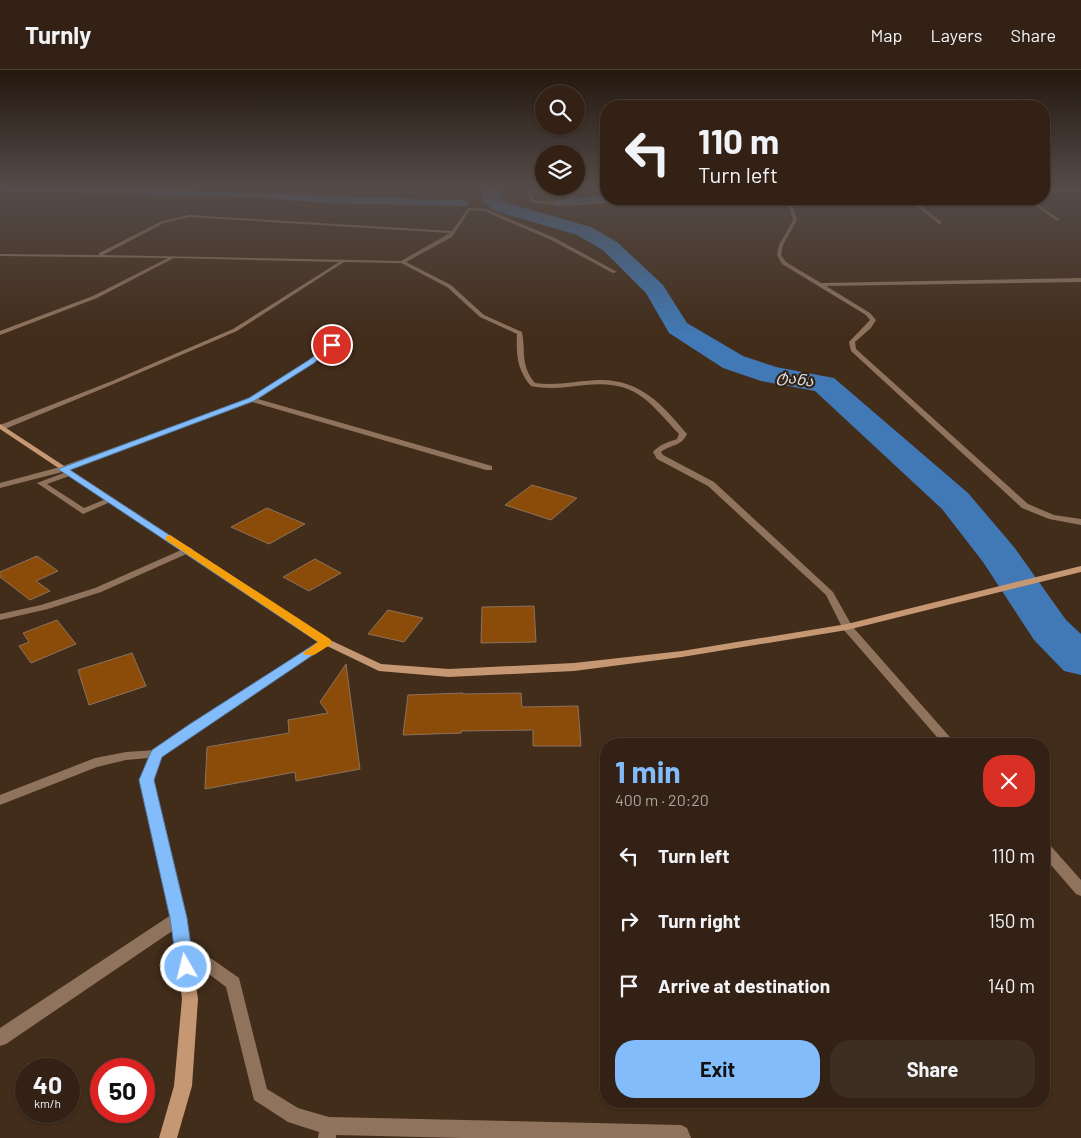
<!DOCTYPE html>
<html lang="en">
<head>
<meta charset="utf-8">
<style>
	:root { --surface:#322114; --page:#3d2e22; --text:#f1f3f6; --muted:#a8a3a0; --line:#4d3e34; --accent:#83bcfb }
	body { margin:0; font-family:Barlow,"Noto Sans Georgian",sans-serif; background:var(--page); color:var(--text); height:100vh; display:flex; flex-direction:column; font-size:19px; white-space:nowrap }
	* { box-sizing:border-box; margin:0 }
	p { font-size:16px; color:var(--muted) }
	.icon { flex:none; width:28px; height:28px; fill:none; stroke:currentColor; stroke-width:2; stroke-linecap:round; stroke-linejoin:round }
	.map { position:relative; flex:1; overflow:hidden }
	.panel { position:absolute; left:600px; top:668px; width:450px; height:370px; display:flex; flex-direction:column; background:var(--surface); border-radius:20px; box-shadow:0 1px 4px #0004,0 0 0 1px var(--line) }
	.panel>* { flex:none }
	.banner { position:absolute; left:600px; top:30px; width:450px; height:105px; border-radius:20px; box-shadow:0 1px 4px #0004,0 0 0 1px var(--line); background:#322114; color:var(--text); overflow:hidden }
	.buttons { position:absolute; left:535px; top:15px; display:grid; gap:10px }
	.buttons a { display:grid; place-items:center; width:50px; height:50px; border-radius:50%; background:var(--surface); box-shadow:0 1px 4px #0004,0 0 0 1px var(--line); font-size:25px }
	.speed { position:absolute; left:15px; top:988px; display:flex; gap:10px; font-size:25px; font-weight:700; text-align:center }
	.speed>* { display:grid; place-content:center; width:65px; height:65px; border-radius:50%; background:var(--surface); box-shadow:0 1px 4px #0004,0 0 0 1px var(--line); line-height:1 }
	.speed small { font-size:12px; font-weight:400 }
	.speed .limit { border:8px solid #d22; background:#fff; color:#111 }
	.pin { position:absolute; display:grid; place-items:center; width:42px; height:42px; color:#fff; margin:-21px; border:2px solid #fff; border-radius:50%; box-shadow:0 1px 5px #0007 }
	.me { position:absolute; width:55px; margin:-28px; rotate:352deg; stroke-linejoin:round; filter:drop-shadow(0 0 4px #0008) }
	.turn { display:flex; align-items:center; gap:18px; height:105px; padding:0 15px; font-size:22px }
	.turn .icon { width:65px; height:65px; stroke-width:2.5 }
	.turn b { display:block; font-size:35px; line-height:42px }
	.round { display:grid; place-items:center; flex:none; width:52px; height:52px; border-radius:20px; background:var(--page) }
	.summary { display:flex; align-items:center; justify-content:space-between; height:85px; padding:0 15px }
	h1 { font-size:30px; font-weight:700; line-height:38px; color:var(--accent) }
	.action { display:flex; gap:10px; margin-top:auto; padding:10px 15px }
	.action a { flex:1; height:58px; border-radius:20px; background:var(--accent); color:#111; font-size:20px; font-weight:700; line-height:58px; text-align:center }
	.action a+a { background:var(--page); color:var(--text) }
	ul { padding:0; list-style:none }
	li { display:flex; align-items:center; gap:15px; height:65px; padding:0 15px }
	li div { flex:1 }
	li b { display:block; font-size:19px }
	li em { font-style:normal }
	header { display:flex; align-items:center; gap:30px; box-sizing:border-box; height:70px; padding:0 25px; background:var(--surface); border-bottom:1px solid var(--line) }
	header strong { font-size:24px }
	nav { display:flex; gap:28px; margin-inline-start:auto; font-size:18px }
	.map>svg:first-child { display:block }
	.built { fill:#50341d }
	.lines { fill:none; stroke-linecap:round; stroke-linejoin:round }
	.canal { fill:#4079b5; fill-rule:evenodd }
	.river { fill:#4079b5; fill-rule:evenodd }
	.building { fill:#8c4c09; stroke:#8c725e }
	.lane { fill:#90735c; fill-rule:evenodd }
	.street { fill:#90735c; fill-rule:evenodd }
	.secondary { fill:#c69773; fill-rule:evenodd }
	.route { fill:#83bcfb; stroke:#557aa3 }
	.slow { fill:#f59e0b }
	.labels { text-anchor:middle; stroke-width:4.5; stroke-linejoin:round; paint-order:stroke }
	.far-water-label { font-size:15px; font-style:italic; fill:#d4e3f4; stroke:#372210 }
</style>
</head>
<body>
<header>
<strong>Turnly</strong>
<nav><a>Map</a><a>Layers</a><a>Share</a></nav>
</header>
<div class="map">
<svg width="1081" height="1068" viewBox="0 0 1081 1068">
	<rect width="100%" height="100%" fill="#422c1a"/>
	<path class="built" d="M191,116H481L482,119L261,118Z"/>
	<g class="lines">
		<path class="canal" d="M0,116C155,116 310,127 465,130L470,133L465,136L329,133L246,127L0,121Z
			M1081,116V121L1044,123V117Z
			M606,126V129H615L610,132L556,136L551,133L556,130Z"/>
		<path class="river" d="M485,116H501L500,129L507,133L591,157L617,172L663,215L687,253L743,286L776,297L834,308L968,423L1014,477L1066,550L1081,564V605L1064,601L1034,570L983,492L942,439L815,321L761,311L723,298L669,263L646,223L603,180L577,165L495,141L482,131Z"/>
	</g>
	<path class="building" d="M532,415L577,428L551,450L505,435Z
		M267,438L305,454L269,474L231,457Z
		M37,486L58,501L36,511L50,521L30,530L0,507V502Z
		M315,489L341,503L309,521L283,507Z
		M534,536L536,572L481,573L482,537Z
		M388,540L423,548L404,572L368,564Z
		M57,550L76,574L31,593L19,576L29,572L23,563Z
		M132,583L146,616L89,635L78,600Z
		M346,594L360,699L296,711L295,702L205,719L207,677L289,663L288,650L328,643L320,632Z
		M463,623L462,624L521,623L522,637L578,636L581,676H533V660L461,661V663L403,665L408,625Z"/>
	<g class="lines">
		<path class="lane" d="M69,401H72V405L47,414L84,438L111,427L115,430L83,444L37,413Z"/>
		<path class="street" d="M529,116H533L531,122L534,130L569,134L634,129H709C696,133 666,130 651,130C611,131 571,140 531,132L527,122Z
			M1081,118V120L1044,123V121Z
			M787,129H791L797,150L783,175L781,185L786,192L821,213L1081,208V212L826,216L870,243L876,250L871,258L855,272L856,279L1028,434L1054,445L1081,449V455L1049,449L1022,438L851,281L849,272L870,250L866,245L782,194L777,185L779,175L793,150Z
			M908,129H912L941,152V154H939Z
			M1027,129H1031L1060,150L1057,151Z
			M468,138L486,139L555,168L617,202L613,203L551,170L484,141L470,140L452,167L406,192L451,215L484,245L522,262C526,282 520,295 535,313C556,316 576,311 597,310C639,308 662,334 687,364C681,377 671,374 661,382L663,385L714,412L833,522L852,556L956,674H943L843,559L826,525L708,416L657,389L653,382C659,375 668,372 677,369L679,364C647,330 636,310 585,315C567,317 549,320 531,316C517,300 516,284 517,264L480,247L447,217L401,193L344,192L237,261L116,313L5,359H0V355L112,311L233,259L339,192L174,188L97,228L0,265V261L93,226L168,188L0,186V184L99,185V183L162,151L189,145L452,161ZM189,147L450,163L401,191L103,185L164,153Z
			M330,274L335,275L313,293L258,329L492,396V400H486L252,332L66,401L0,418V413L60,397L250,329L309,291Z
			M188,477L191,478L193,480L191,482L101,522L48,539L0,550V544L41,535L95,518Z
			M156,680L160,681L162,684L160,687L126,690L97,697L0,735V725L95,688L126,682Z
			M1044,773L1049,774L1081,810V826L1076,824L1044,787Z
			M179,842L184,843L186,848L184,853L6,974L0,976V958L174,843Z
			M207,887L212,889L239,908L267,1019L298,1038L329,1047L681,1055L687,1058L691,1068H462L336,1065V1068H318L319,1062L288,1052L254,1030L226,917L205,901L186,904L181,902L178,897L181,892Z"/>
		<path class="secondary" d="M0,354L330,570L381,594L449,599L574,593L682,581L847,554L1081,496V502L847,560L682,587L574,601L449,607L379,601L327,576L198,660L161,687L152,710L186,848L198,929L192,1016L177,1068H159L174,1016L182,929L172,848L140,710L152,681L190,654L319,572L0,359Z"/>
	</g>
	<linearGradient id="sky" x2="0" y2="1"><stop stop-color="#24180e"/><stop offset="0.44" stop-color="#544b49"/><stop offset="1" stop-color="#544b49" stop-opacity="0"/></linearGradient>
	<rect width="1081" height="266" fill="url(#sky)"/>
	<path class="route" d="M329,274L335,275L314,293L254,331L70,400L332,572L162,687L154,710L187,848L194,897L192,903L186,905L179,903L177,897L170,848L139,710L150,684L152,680L190,654L318,572L58,399L249,328L309,290Z"/>
	<path class="slow" d="M170,465L330,569L332,572L330,575L314,585H305L303,583L318,572L166,470V466Z"/>
	<g class="labels">
		<g class="far-water-label">
			<text transform="translate(795 309) rotate(9)" y="5">ტანა</text>
		</g>
	</g>
</svg>
<div class="buttons">
<a><svg class="icon" aria-label="search" viewBox="0 0 24 24"><circle cx="10" cy="10" r="6"/><path d="M15 15l6 6"/></svg></a>
<a><svg class="icon" aria-label="layers" viewBox="0 0 24 24"><path d="M12 4l9 5-9 5-9-5zM3 14l9 5 9-5"/></svg></a>
</div>
<div class="speed"><div>40<small>km/h</small></div><div class="limit">50</div></div>
<div class="pin" style="left:332px;top:275px;background:#d93025"><svg class="icon" aria-label="arrive" viewBox="0 0 24 24"><path d="M6 21V4h12l-3 4 3 4H6"/></svg></div>
<svg class="me" style="left:186px;top:897px" viewBox="-20 -20 40 40"><circle r="17" fill="#83bcfb" stroke="#fff" stroke-width="3"/><path d="M0-11L8 9 0 5-8 9z" fill="#fff"/></svg>
<div class="banner">
<div class="turn"><svg class="icon" aria-label="left" viewBox="0 0 24 24"><path d="M17 20v-9H6M10 6l-5 5 5 5"/></svg><div><b>110 m</b>Turn left</div></div>
</div>
<section class="panel">
<div class="summary"><div><h1>1 min</h1><p>400 m · 20:20</p></div><a class="round" style="background:#d93025;color:#fff"><svg class="icon" aria-label="close" viewBox="0 0 24 24"><path d="M6 6l12 12M18 6L6 18"/></svg></a></div>
<ul>
<li><svg class="icon" aria-label="left" viewBox="0 0 24 24"><path d="M17 20v-9H6M10 6l-5 5 5 5"/></svg><div><b>Turn left</b></div><em>110 m</em></li>
<li><svg class="icon" aria-label="right" viewBox="0 0 24 24"><path d="M7 20v-9h11M14 6l5 5-5 5"/></svg><div><b>Turn right</b></div><em>150 m</em></li>
<li><svg class="icon" aria-label="arrive" viewBox="0 0 24 24"><path d="M6 21V4h12l-3 4 3 4H6"/></svg><div><b>Arrive at destination</b></div><em>140 m</em></li>
</ul>
<div class="action"><a>Exit</a><a>Share</a></div>
</section>
</div>
</body>
</html>
